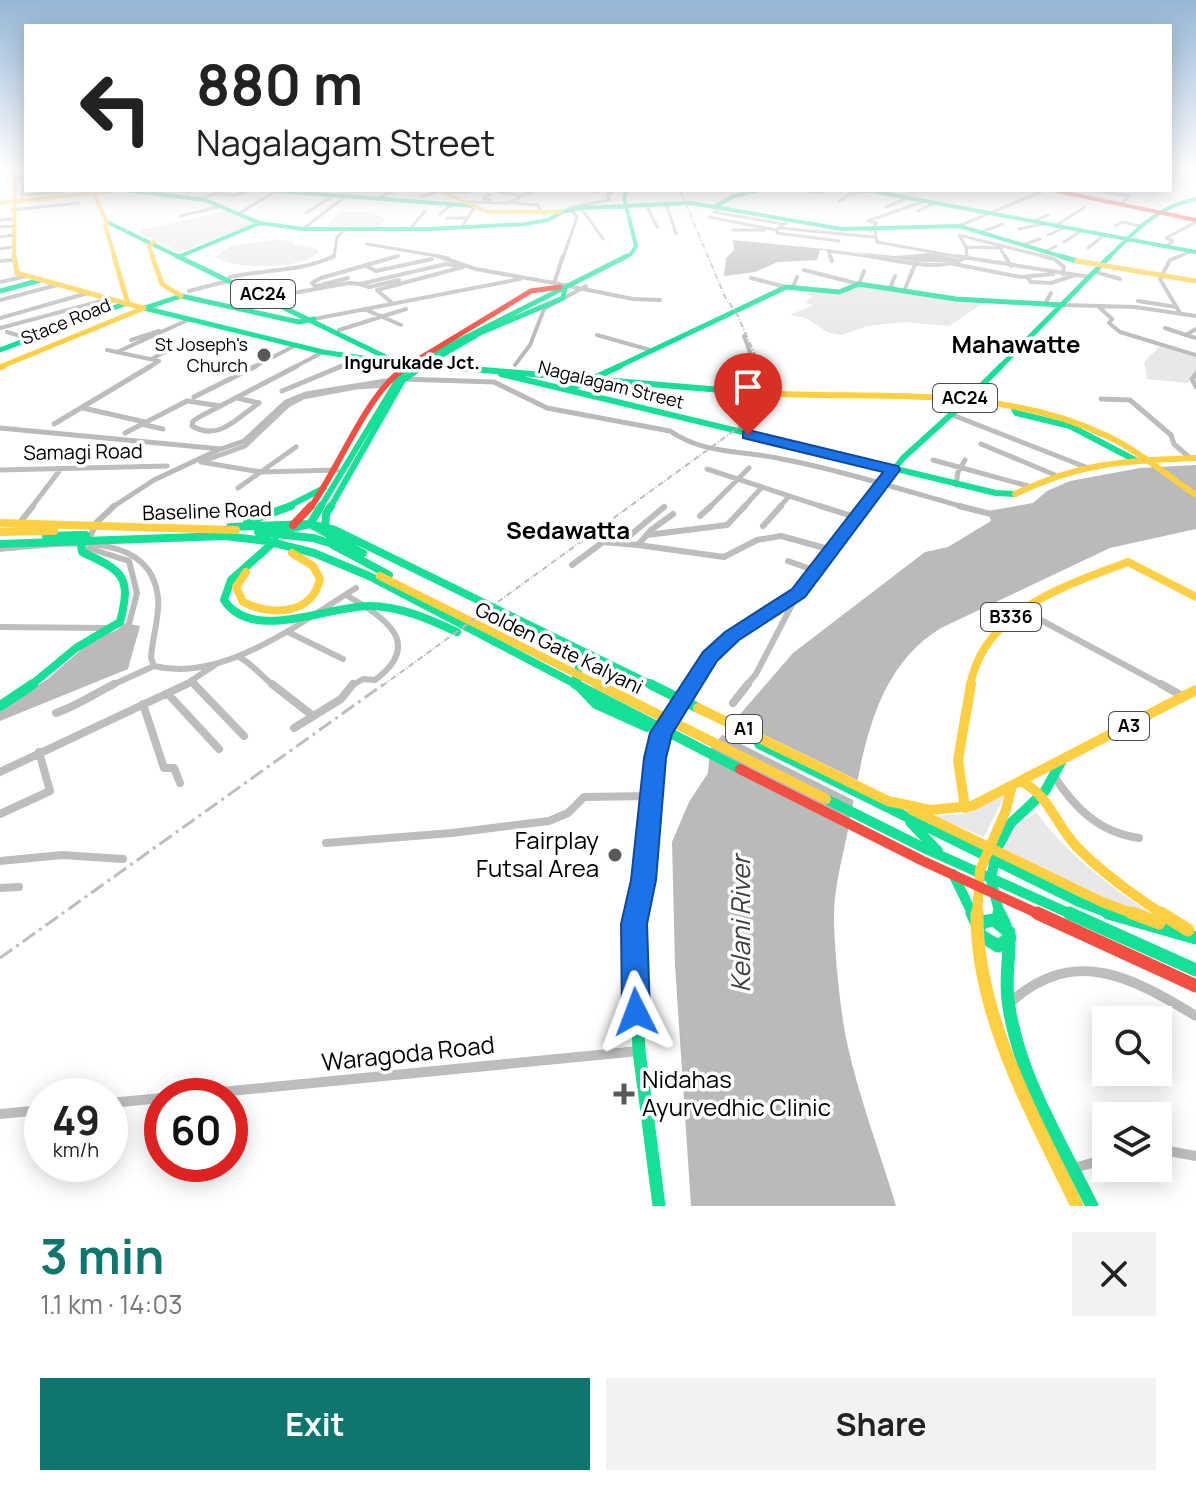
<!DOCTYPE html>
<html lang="en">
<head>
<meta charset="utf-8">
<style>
	:root { --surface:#fff; --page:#f2f2f2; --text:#222; --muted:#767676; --accent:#0f766e }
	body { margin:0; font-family:Manrope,sans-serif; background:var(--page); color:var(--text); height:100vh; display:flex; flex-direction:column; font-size:30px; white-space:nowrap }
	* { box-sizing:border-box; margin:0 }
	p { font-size:26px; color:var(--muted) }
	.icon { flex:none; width:44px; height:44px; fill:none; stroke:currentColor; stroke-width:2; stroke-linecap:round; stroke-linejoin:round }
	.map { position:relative; height:1206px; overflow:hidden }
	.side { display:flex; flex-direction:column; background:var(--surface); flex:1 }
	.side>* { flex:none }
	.banner { position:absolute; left:24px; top:24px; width:1148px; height:168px; border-radius:0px; box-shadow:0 4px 20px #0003; background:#fff; color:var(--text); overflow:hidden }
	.tools { position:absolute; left:1092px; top:1006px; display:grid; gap:16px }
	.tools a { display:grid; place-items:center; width:80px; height:80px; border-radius:0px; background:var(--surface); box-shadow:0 4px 20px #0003; font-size:40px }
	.speed { position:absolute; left:24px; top:1078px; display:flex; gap:16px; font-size:40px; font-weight:700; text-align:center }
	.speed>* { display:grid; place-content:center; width:104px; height:104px; border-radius:50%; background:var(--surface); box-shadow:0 4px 20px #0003; line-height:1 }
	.speed small { font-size:20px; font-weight:400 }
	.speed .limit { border:12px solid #d22; background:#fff; color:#111 }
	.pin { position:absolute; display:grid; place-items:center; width:68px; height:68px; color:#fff; margin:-82px -34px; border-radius:50% 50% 50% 0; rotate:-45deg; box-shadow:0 0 8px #0007 }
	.pin .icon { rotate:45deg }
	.me { position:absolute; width:88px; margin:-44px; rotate:357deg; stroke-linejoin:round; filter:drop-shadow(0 0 6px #0008) }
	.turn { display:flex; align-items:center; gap:28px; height:168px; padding:0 40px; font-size:36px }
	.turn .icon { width:104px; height:104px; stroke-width:2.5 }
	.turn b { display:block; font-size:56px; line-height:68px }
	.round { display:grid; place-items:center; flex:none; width:84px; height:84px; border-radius:0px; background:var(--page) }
	.overview { display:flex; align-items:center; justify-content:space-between; height:136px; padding:0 40px }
	h1 { font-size:48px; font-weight:700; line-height:60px; color:var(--accent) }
	.primary-button { display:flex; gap:16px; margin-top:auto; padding:16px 40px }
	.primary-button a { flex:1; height:92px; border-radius:0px; background:var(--accent); color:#fff; font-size:32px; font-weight:700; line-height:92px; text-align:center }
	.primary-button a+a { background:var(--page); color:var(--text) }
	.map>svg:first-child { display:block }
	.green { fill:#e8e8e8 }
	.water { fill:#bababa }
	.pier { fill:#fff }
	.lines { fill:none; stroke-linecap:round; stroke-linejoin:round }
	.canal-far3 { stroke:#bababa; stroke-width:3 }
	.canal-far2 { stroke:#bababa; stroke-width:4 }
	.canal-far1 { stroke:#bababa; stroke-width:5 }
	.canal { stroke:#bababa; stroke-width:6 }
	.street-far5 { stroke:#bdbdbd; stroke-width:3 }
	.street-far4 { stroke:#bdbdbd; stroke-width:4 }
	.street-far3 { stroke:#bdbdbd; stroke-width:5 }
	.street-far2 { stroke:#bdbdbd; stroke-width:6 }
	.street-far1 { stroke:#bdbdbd; stroke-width:8 }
	.street { stroke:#bdbdbd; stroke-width:10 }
	.fast-far5 { stroke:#16e098; stroke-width:4 }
	.fast-far4 { stroke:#16e098; stroke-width:5 }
	.fast-far3 { stroke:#16e098; stroke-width:6 }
	.fast-far2 { stroke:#16e098; stroke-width:8 }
	.fast-far1 { stroke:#16e098; stroke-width:10 }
	.fast { stroke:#16e098; stroke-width:13 }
	.slow-far5 { stroke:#ffcf43; stroke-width:4 }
	.slow-far4 { stroke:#ffcf43; stroke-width:5 }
	.slow-far3 { stroke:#ffcf43; stroke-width:6 }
	.slow-far2 { stroke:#ffcf43; stroke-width:8 }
	.slow-far1 { stroke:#ffcf43; stroke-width:10 }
	.slow { stroke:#ffcf43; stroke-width:13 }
	.jam-far5 { stroke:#f24e42; stroke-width:4 }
	.jam-far4 { stroke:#f24e42; stroke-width:5 }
	.jam-far3 { stroke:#f24e42; stroke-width:6 }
	.jam-far2 { stroke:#f24e42; stroke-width:8 }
	.jam-far1 { stroke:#f24e42; stroke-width:10 }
	.jam { stroke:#f24e42; stroke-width:13 }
	.rail-far1 { stroke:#bdbdbd; stroke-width:2; stroke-dasharray:6 2 1 2; stroke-linecap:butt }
	.rail { stroke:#bdbdbd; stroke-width:3; stroke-dasharray:15 5 3 5; stroke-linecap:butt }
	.route { fill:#1a73e8; stroke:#114b97; stroke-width:2 }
	.poi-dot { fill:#595959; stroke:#fff; stroke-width:3 }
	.labels { text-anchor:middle; stroke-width:7; stroke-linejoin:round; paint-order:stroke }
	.shield { fill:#fff; stroke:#4c4c4c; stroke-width:2 }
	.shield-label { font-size:18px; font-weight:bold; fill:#000 }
	.far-street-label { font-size:18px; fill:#000; stroke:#fff }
	.far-poi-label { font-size:18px; fill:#000; stroke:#fff; text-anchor:end }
	.far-neighbourhood-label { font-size:18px; font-weight:bold; fill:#000; stroke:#fff }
	.street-label { font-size:20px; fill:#000; stroke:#fff }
	.far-district-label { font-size:24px; font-weight:bold; fill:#000; stroke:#fff }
	.quarter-label { font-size:24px; font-weight:bold; fill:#000; stroke:#fff }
	.near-poi-label { font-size:24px; fill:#000; stroke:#fff; text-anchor:end }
	.near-street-label { font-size:24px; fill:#000; stroke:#fff }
	.near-water-label { font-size:26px; font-style:italic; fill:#3e3e3e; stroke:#fff }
</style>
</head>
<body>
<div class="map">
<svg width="1196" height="1206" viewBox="0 0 1196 1206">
	<rect width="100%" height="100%" fill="#fff"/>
	<path class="green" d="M228,211L256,223L180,252L136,231Z
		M340,212H370L385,219L381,228L325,227Z
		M275,240L294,241L292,244L316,248L318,252C305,270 231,270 215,257L230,246Z
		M862,285L985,302L949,326L904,322L867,326L842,335L829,333L806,318L790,315L813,305L805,302L813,297L806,294L813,291L840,294Z
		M1160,346L1196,357V376L1187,383L1147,379L1144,362Z
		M1006,794L984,837L932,816L963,814Z
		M1036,812C1069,857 1113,888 1159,919L1122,907L1004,850L1018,825Z"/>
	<path class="water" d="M733,240L895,256L932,253L962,260C915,269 868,249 820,250L817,260L778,262L755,272L724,276L726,258L734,250Z
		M1196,465V529L1110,548L941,628C872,670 863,754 849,825C843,857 833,889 834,922C835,957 840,1009 847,1043C859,1098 880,1152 896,1206H691L675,965L672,842L689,802L708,773L710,749L793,653L925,552L948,547L991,521L988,511L1033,503L1047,491L1070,481L1140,468Z
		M124,623L140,626L128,669L0,721V707L48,679L92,640L117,630Z"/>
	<path class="pier" d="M732,719L861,782L857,802L719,733Z"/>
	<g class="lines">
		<path class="canal-far3" d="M367,244L449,258
			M563,258L577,217L569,208L609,200L608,194L614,190"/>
		<path class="canal-far2" d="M437,256L476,269L554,283L563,256
			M554,283L633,299L660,300
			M515,365L530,345L544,309L586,286"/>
		<path class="canal-far1" d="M403,379L494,382L547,408L670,431C705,455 742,450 782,459C844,471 906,491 967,508
			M0,428L221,449L244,441L286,402L306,394L392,380
			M111,508L154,480L218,450"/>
		<path class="canal" d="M114,506L97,522L85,547L129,561L137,593L129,624
			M959,506L995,515"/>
		<path class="street-far5" d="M0,172L6,171
			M15,179L26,177
			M23,184L22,195L62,192
			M248,190L273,191
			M590,190L598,192
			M803,190L822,193L828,190
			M1093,190L1129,196L1122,204
			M445,192H468
			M501,192L523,196
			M187,193L189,190
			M216,193L234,196L250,190
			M489,195L483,198L492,201
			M421,197L442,190
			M200,199L224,190
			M377,199L396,190
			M839,201L849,194L870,191
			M469,202L508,203L535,190
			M514,203L538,205L540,212
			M666,203L676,234
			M646,204L657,227
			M721,207L714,212L783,224
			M886,207L907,198
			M581,208L603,239
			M12,210L79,203
			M918,211L935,203
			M240,213L277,190
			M306,213L333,196
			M440,214L451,205
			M180,216L223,206
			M709,217L776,230
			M447,218H467
			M0,220L12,219
			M868,221L925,201
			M868,221L877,223L870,231
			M787,222L776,230L777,233L839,241
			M1032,222L1048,215
			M959,226L1045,190
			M1055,226L1085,207
			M1115,226L1122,222L1140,226
			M0,227L13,226
			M462,227L475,206
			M779,228L874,237
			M303,229L343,198
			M410,229L425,211
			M1019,229L1043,224
			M733,230H764
			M875,231L877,242L965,258
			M984,231L1003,224
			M959,235L1050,258
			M959,235L966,247L967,258
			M1048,235L1064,228
			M0,237L13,235
			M1064,242L1081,231
			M1022,245L1040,239
			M1167,246L1173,241L1166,238L1196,222
			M966,247L1002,248
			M1000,248L1006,258
			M1088,248L1104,235
			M0,249L12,247
			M1045,252L1056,246
			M331,258L334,257L337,237L346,229
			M391,258L398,256
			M831,258L828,251L881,258
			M1175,258L1192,251"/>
		<path class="street-far4" d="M830,256L832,261
			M868,256C895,260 946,274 967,256
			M956,256L1090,277
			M1005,256L1011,266
			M1042,256L1054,259L1064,267L1063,274
			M1180,256L1170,260L1160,279L1180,313
			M0,261L13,260
			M954,264L1021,277L1053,274
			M366,266L376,271L432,259
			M804,270L859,284L864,271
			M1096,272L1120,279
			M230,277C265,269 302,272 334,256
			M1027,277L1031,282L1051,283L1075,275
			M751,278L786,287
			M0,282L27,276
			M360,284L369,287L399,280
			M315,286L312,283L321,278L398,256
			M317,286L348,278
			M793,287L797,277
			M894,289L891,286L895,276
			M189,291L228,281
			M904,291L916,262
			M271,297L349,283L360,284L446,264L463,267L377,290L391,302
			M0,300L57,285
			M1138,301L1176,307
			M1045,304L1051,293
			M1063,305L1135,307L1196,316
			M1098,306L1112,319L1109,323L1120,332L1196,355
			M364,309L401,325
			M0,318L88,293
			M314,319L520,279
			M0,328L109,299
			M1165,328L1186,335
			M1196,329L1186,335L1196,338
			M339,330L406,309
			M7,332L30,339
			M597,335L650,350
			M744,336L756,368
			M131,340L159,331
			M107,350L159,361
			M117,352L190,319
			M151,359L171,349
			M148,368L159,361
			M252,368L294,346
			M293,368L323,352
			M337,368L357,359"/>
		<path class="street-far3" d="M755,366L763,388
			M1196,374L1192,379L1196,387
			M282,391L342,366
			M194,397L256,366
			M237,398L259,403
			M1101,399L1130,400L1171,435L1174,444L1190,458
			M259,403C238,417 219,442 192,426L193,421L201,416L297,366
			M83,408L145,422
			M950,414L1088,468
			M54,424L151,366
			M141,424L163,429
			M125,433L187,401L221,406
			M981,444L1055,475
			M933,460L1028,486
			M201,462L245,446L288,405L303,397L356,387L387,385
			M201,462L261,472L337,470
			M707,469L826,508
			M0,470L167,466
			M956,485L958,472L965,460
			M238,488L296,447
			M31,508L60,470
			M709,508L749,468
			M743,508L762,487
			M779,508L789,496"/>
		<path class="street-far2" d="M820,506L858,518
			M673,514L651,530L638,545L724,557L757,540L781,536L832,550
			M700,516L711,506
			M17,526L33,506
			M763,526L781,506
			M647,535L727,525L745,506
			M621,543L664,507
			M0,549C50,545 150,525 158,597C160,617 152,638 151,658L154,666C223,683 301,622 356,588
			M788,561L816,571
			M572,565L603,542L638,545
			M346,595C384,617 425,643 375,680L363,679L351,686
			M1022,610L1164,686
			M0,627L106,628
			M288,632L343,659
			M239,657C254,665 261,676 274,686
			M192,682L196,686
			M110,686L154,666
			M183,686L215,665
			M746,686L756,674L798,593"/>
		<path class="street-far1" d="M194,684L244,736
			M272,684L313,716
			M1161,684L1184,697
			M168,694L219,749
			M733,703L748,684
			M143,704L164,768H174L180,783
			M56,713C77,706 94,694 114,684
			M294,728L341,699L353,684
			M0,772L187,684
			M1053,775C1075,808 1098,832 1139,838
			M0,814L50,791L39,752
			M326,843L452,833L549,821L568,813L584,797L650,796
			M0,861L62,855L123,859
			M0,888L19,887"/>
		<path class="street" d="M1012,1001C1075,945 1133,978 1196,1016
			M180,1096L639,1051
			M110,1103L162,1098
			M0,1114L42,1110
			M1158,1149L1196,1156
			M1074,1168L1106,1159"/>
		<path class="fast-far5" d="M124,190L205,200L260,223L303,229H429L525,224L548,220L562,212L581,208L691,203L842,229L959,226L1067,258
			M867,190L1196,252
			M277,191L475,206
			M716,206L734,196L759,190
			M107,222L181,258
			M178,257L260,223
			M623,258L631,254L636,246L624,197L627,190
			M1108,258C1135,231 1158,206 1196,199"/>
		<path class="fast-far4" d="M177,256L396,362L461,368
			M1060,256L1077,261
			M0,291L41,280
			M144,308L323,352L401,364
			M145,308L181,296L299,322L314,319
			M0,350L124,304
			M417,362L627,256
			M409,368L414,364
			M420,368L480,333L563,298L565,288
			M615,368L786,287L839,292L859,284L956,299L1063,305
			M999,368L1110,256"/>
		<path class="fast-far3" d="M437,366L757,393
			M501,374L996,493L1015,494
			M568,390L620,366
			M969,398L1001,366
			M1013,407L1016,413L1070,426L1135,460
			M285,508L324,488
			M320,508L402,373L412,366
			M330,508L403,380L423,366
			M864,508L903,458L966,401"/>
		<path class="fast-far2" d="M247,522L291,506
			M310,524L321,506
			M310,524L359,551
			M230,527L310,524L335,530L654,686
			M258,532L313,538L363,553
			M274,532L310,524
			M325,532L326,514L331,506
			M46,536L82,535
			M275,541L231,580L224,600C252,643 327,606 369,606C400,606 429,619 457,632
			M0,544L225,536L267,541L314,553L369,576L579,686
			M333,545L389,575
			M30,686L76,648L120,622C132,576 123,571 82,552L81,545L86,535
			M578,686L576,677L582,658
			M692,686L717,648L798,593L866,506"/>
		<path class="fast-far1" d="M575,684L740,769
			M577,684L596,704L647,727
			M650,684L698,708
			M0,706L33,684
			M759,744L1079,902L1114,915
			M826,799L926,849L1073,915
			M910,822L938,851
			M953,874L973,915
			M636,915L644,880L655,758L661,733L693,684
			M1000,915L991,880L996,851L1011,823L1045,791L1061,762"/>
		<path class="fast" d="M637,913L634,924L639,1051L659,1206
			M972,913L979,928
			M999,913L1005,925
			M1069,913L1196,970
			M1108,913L1196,938
			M979,928L982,922L994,920L1009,932C1010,955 1005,978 1008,1000C1017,1073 1060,1141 1092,1206
			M980,935L998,946L1010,938"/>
		<path class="slow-far5" d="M92,190L107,222L105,225L115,258
			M439,190L487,212H561
			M0,203L119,190
			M14,258L15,171
			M153,258L149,246L154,242"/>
		<path class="slow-far4" d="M14,256L17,273L128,304
			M114,256L128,304L144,308
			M152,256L162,284L181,296
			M1077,261L1196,281
			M0,367L144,308"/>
		<path class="slow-far3" d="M0,367L4,366
			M757,393C872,400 998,384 1105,435C1138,450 1166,475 1196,495
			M1015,494C1081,462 1124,461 1196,458"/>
		<path class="slow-far2" d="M0,523L236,530
			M0,532L54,531
			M246,572L236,587L243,602C272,616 312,615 320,579L313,566L292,553
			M380,576L601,686
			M970,686C984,610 1065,586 1128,562L1196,597"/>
		<path class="slow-far1" d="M597,684L826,799
			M698,708L888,801L930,810L972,806L1196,690
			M1020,781C1048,793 1056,825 1076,846C1102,873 1133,895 1164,915
			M965,808L958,760L971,684
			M912,810L1102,902L1137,915
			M977,915L980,870L1006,810L1012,785"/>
		<path class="slow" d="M977,913C976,1016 1034,1116 1077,1206
			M1132,913L1159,923
			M1161,913L1188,930"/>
		<path class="jam-far5" d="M1052,190L1196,220"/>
		<path class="jam-far4" d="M404,368L531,291L560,287"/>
		<path class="jam-far3" d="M310,508C339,469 368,389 408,366"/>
		<path class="jam-far2" d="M293,525L311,506"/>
		<path class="jam-far1" d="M740,769L923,861L1041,915"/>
		<path class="jam" d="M1037,913L1196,986"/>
		<path class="rail-far1" d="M382,686L757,414L772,393L736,312L725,297L680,190"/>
		<path class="rail" d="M0,958L384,684"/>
	</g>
	<linearGradient id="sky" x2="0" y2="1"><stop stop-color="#95b6d6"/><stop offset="0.5" stop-color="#fff"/><stop offset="1" stop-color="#fff" stop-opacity="0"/></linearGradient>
	<rect width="1196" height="340" fill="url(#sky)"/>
	<path class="route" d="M748,430L898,466L900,470L805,597L739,640L717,661L672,734L666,758L656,880L647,924L650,1012L646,1021L636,1025L626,1021L622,1012L621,924L631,880L644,758L650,733L703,652L725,632L792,589L883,472L743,438V432Z"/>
	<g class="poi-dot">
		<circle cx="264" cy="355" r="8"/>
		<circle cx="615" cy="855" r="8"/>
		<path d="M620 1082h8v8h8v8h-8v8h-8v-8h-8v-8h8z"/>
	</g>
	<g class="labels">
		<g class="shield">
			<rect x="231" y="280" width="64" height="28" rx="6"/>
			<rect x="933" y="384" width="64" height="28" rx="6"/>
			<rect x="981" y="603" width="60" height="28" rx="6"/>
			<rect x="1109" y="712" width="40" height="28" rx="6"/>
			<rect x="726" y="715" width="36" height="28" rx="6"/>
		</g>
		<g class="shield-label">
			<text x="263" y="300">AC24</text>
			<text x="965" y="404">AC24</text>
			<text x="1011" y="623">B336</text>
			<text x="1129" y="732">A3</text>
			<text x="744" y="735">A1</text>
		</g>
		<g class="far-street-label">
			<text transform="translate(66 322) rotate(-22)" y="6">Stace Road</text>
			<text transform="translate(611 385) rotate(14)" y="6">Nagalagam Street</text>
		</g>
		<g class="far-poi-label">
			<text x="248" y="351">St Joseph's<tspan x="248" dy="21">Church</tspan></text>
		</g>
		<g class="far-neighbourhood-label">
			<text x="412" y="369">Ingurukade Jct.</text>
		</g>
		<g class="street-label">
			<text transform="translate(83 452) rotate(-1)" y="7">Samagi Road</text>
			<text transform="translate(207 511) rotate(-2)" y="7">Baseline Road</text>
			<text transform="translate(559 648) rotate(26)" y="7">Golden Gate Kalyani</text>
		</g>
		<g class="far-district-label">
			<text x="1016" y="353">Mahawatte</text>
		</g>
		<g class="quarter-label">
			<text x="568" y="539">Sedawatta</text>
		</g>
		<g class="near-poi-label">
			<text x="599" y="849">Fairplay<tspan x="599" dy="28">Futsal Area</tspan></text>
			<text x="642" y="1088" text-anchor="start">Nidahas<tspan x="642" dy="28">Ayurvedhic Clinic</tspan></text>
		</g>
		<g class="near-street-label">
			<text transform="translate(408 1054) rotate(-6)" y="8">Waragoda Road</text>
		</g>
		<g class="near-water-label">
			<text transform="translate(741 924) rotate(-90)" y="9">Kelani River</text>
		</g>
	</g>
</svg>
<div class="tools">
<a><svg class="icon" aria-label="search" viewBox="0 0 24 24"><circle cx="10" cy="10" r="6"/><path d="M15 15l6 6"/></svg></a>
<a><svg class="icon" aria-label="layers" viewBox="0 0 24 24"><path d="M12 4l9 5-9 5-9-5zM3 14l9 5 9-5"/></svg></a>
</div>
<div class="speed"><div>49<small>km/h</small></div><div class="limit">60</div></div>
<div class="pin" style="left:748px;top:435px;background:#d93025"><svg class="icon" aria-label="arrive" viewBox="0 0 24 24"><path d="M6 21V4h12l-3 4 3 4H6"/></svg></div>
<svg class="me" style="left:636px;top:1012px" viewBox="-20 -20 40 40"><path d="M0-17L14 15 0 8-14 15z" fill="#1a73e8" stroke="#fff" stroke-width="4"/></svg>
<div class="banner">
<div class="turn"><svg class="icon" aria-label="left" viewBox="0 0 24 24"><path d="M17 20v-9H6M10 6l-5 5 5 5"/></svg><div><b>880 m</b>Nagalagam Street</div></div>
</div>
</div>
<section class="side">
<div class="overview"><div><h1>3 min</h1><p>1.1 km · 14:03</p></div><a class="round"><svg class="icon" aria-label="close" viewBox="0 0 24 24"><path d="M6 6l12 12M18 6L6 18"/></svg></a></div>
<div class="primary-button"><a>Exit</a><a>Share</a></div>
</section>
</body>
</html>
